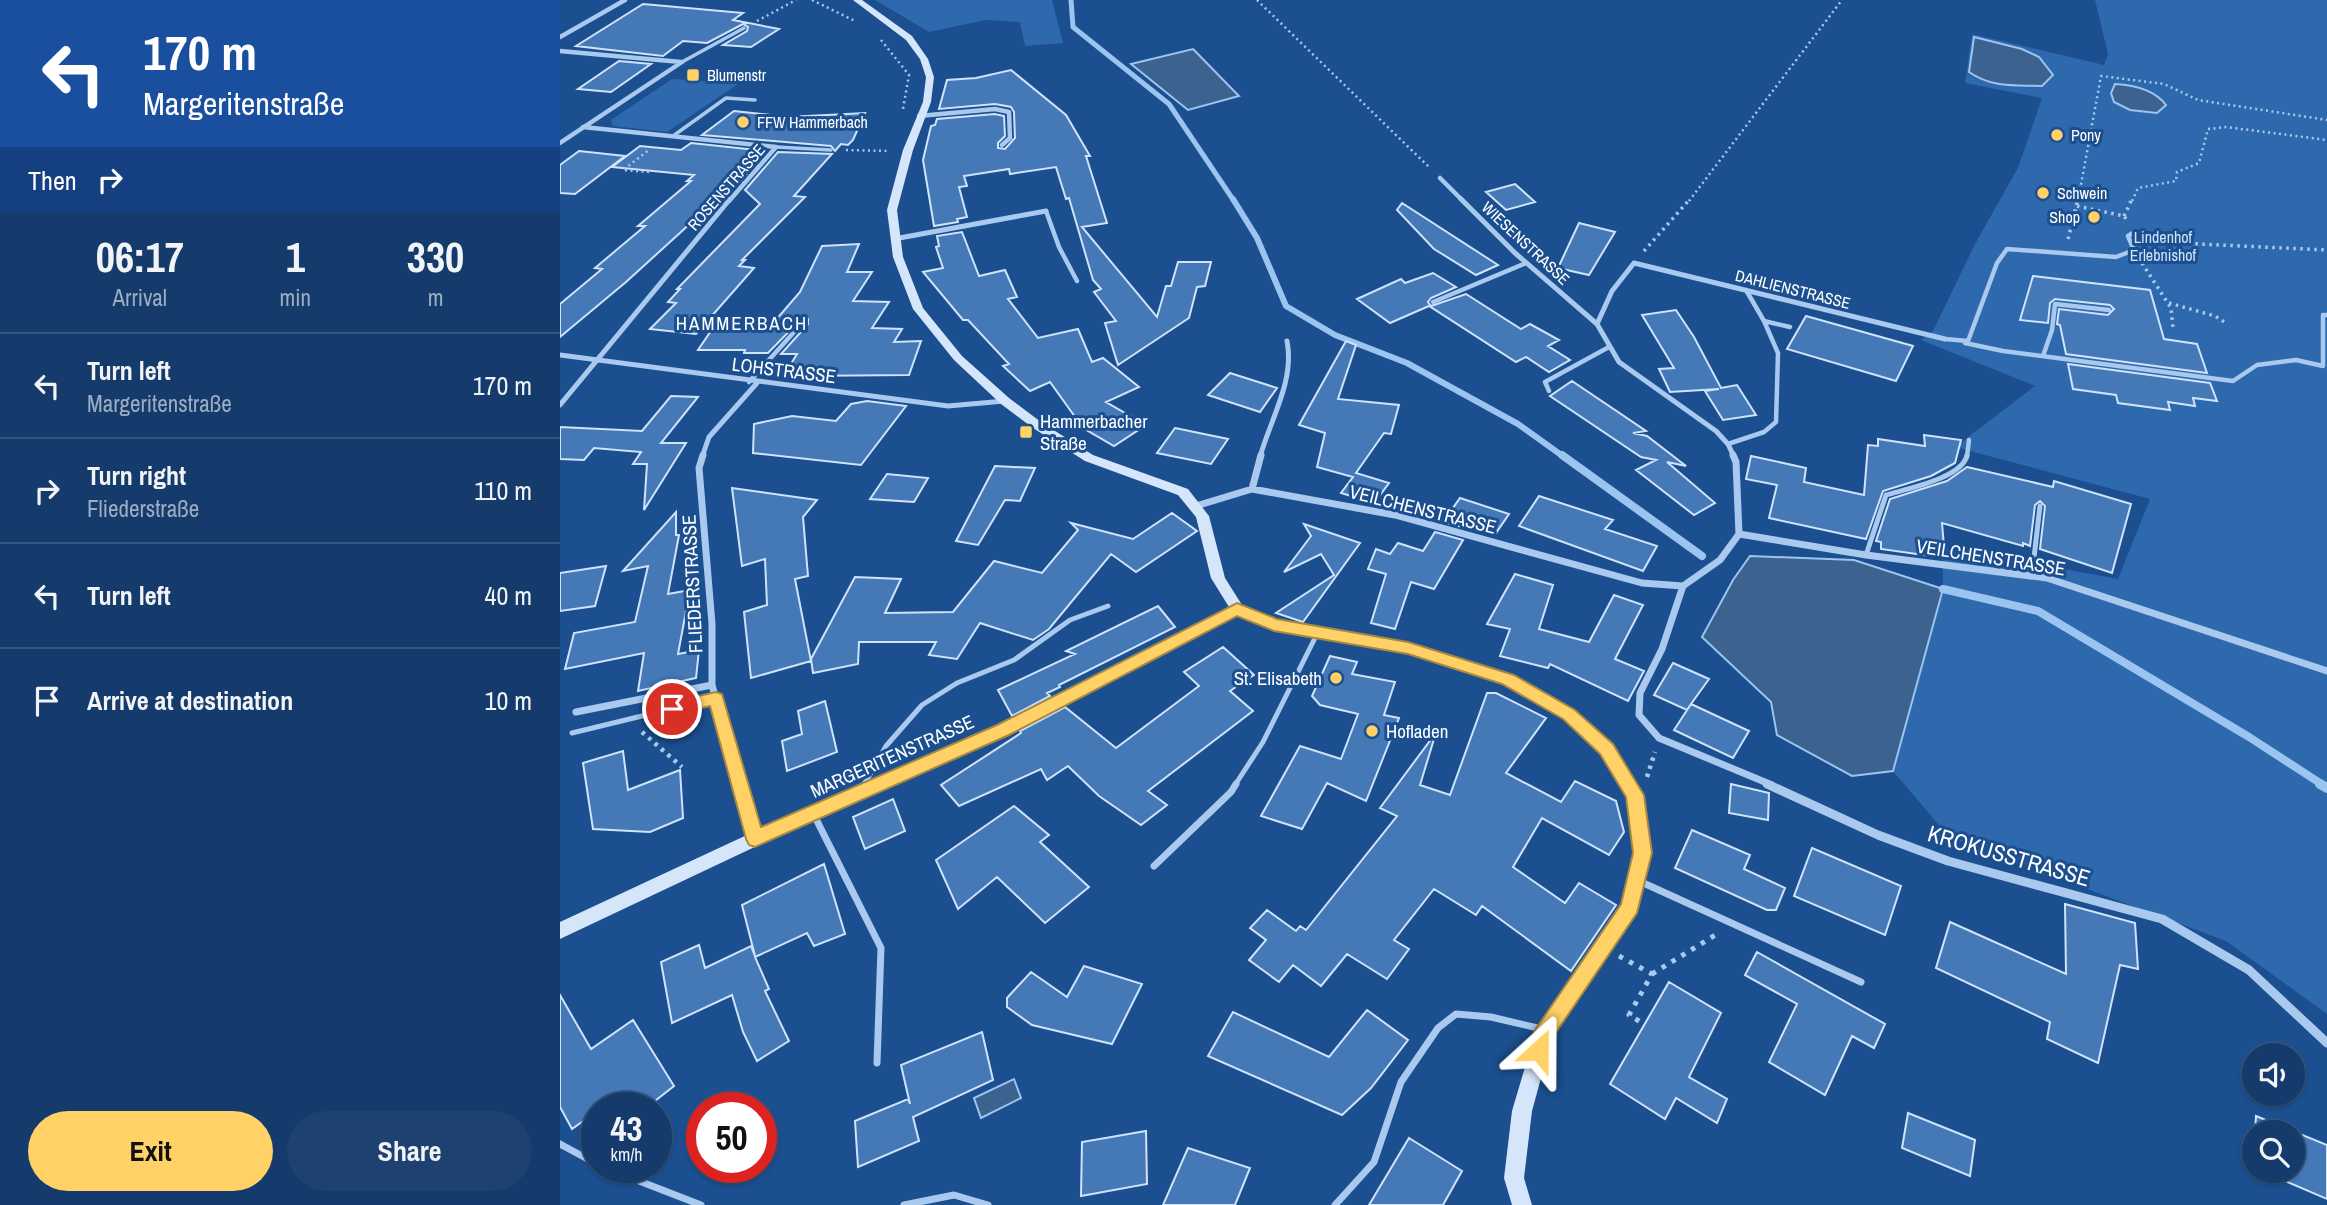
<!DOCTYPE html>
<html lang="en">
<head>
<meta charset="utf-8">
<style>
	:root { --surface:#143b6b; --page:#1d4271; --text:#f1f3f6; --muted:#9dadc1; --line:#33557e; --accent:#ffd166 }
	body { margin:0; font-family:"Archivo Narrow",sans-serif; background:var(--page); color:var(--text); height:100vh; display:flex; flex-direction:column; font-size:26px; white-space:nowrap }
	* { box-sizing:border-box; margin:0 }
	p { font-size:23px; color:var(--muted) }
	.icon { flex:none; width:38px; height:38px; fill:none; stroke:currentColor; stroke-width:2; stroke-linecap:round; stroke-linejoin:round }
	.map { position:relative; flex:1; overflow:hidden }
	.details { display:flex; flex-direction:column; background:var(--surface); width:560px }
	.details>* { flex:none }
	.banner { background:#1a4fa0; color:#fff; overflow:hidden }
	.tools { position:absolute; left:1682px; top:1043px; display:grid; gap:14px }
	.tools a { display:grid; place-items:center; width:63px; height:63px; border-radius:50%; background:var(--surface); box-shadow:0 2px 5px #0004,0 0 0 2px var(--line); font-size:35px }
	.speed { position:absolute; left:21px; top:1092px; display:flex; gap:14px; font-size:35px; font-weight:700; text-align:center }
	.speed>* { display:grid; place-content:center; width:91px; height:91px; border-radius:50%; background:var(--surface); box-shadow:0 2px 5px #0004,0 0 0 2px var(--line); line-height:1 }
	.speed small { font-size:18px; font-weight:400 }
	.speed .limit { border:10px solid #d22; background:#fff; color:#111 }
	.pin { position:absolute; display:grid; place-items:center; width:60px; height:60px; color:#fff; margin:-30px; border:4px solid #fff; border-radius:50%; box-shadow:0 2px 7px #0007 }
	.me { position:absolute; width:77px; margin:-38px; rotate:24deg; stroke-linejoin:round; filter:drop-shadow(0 0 5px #0008) }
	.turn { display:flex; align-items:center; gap:24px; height:147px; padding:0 28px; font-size:32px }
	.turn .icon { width:91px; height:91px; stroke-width:2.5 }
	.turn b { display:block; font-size:49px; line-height:60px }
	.then { display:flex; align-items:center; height:66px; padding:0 28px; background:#0003; gap:14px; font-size:26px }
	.eta { display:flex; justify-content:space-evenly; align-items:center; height:119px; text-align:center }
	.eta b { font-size:42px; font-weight:800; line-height:49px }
	.cta { display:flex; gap:14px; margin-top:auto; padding:14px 28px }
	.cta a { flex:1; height:80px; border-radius:42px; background:var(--accent); color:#111; font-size:28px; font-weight:800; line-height:80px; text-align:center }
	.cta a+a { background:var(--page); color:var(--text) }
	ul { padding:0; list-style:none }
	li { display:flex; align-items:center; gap:21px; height:105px; padding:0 28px; border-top:2px solid var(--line) }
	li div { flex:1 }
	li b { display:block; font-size:26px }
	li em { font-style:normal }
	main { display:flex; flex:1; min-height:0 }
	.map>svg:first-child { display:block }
	.green { fill:#2e69ad }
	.water { fill:#3c6290; stroke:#9cc4f0; stroke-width:2 }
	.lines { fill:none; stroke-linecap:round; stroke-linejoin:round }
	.stream-far3 { stroke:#9cc4f0; stroke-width:5 }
	.stream-far2 { stroke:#9cc4f0; stroke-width:6 }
	.stream-far1 { stroke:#9cc4f0; stroke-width:8 }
	.stream { stroke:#9cc4f0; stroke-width:10 }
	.building { fill:#4478b7; stroke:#cfe3fa; stroke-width:2 }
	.path-far3 { stroke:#a9c9ee; stroke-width:2.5; stroke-dasharray:2 3.5; stroke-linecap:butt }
	.path-far2 { stroke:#a9c9ee; stroke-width:3.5; stroke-dasharray:2.5 4.5; stroke-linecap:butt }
	.path-far1 { stroke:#a9c9ee; stroke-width:4.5; stroke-dasharray:3.5 5; stroke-linecap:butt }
	.path { stroke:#a9c9ee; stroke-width:5; stroke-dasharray:4.5 7; stroke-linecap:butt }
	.lane-far3 { stroke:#a9c9ee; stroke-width:3.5 }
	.lane-far2 { stroke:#a9c9ee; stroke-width:4.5 }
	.lane-far1 { stroke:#a9c9ee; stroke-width:5 }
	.lane { stroke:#a9c9ee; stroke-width:7 }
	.street-far3 { stroke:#a9c9ee; stroke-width:4.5 }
	.street-far2 { stroke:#a9c9ee; stroke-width:5 }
	.street-far1 { stroke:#a9c9ee; stroke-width:7 }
	.street { stroke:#a9c9ee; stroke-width:9 }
	.secondary { fill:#d6e6fa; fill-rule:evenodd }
	.route { fill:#ffd166; stroke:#a68842; stroke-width:2 }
	.poi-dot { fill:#ffd166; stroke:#1b4f8f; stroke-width:2.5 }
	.labels { text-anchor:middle; stroke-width:6; stroke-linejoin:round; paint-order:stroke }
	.far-poi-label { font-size:16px; fill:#fff; stroke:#1b4f8f; text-anchor:start }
	.far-street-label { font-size:16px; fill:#fff; stroke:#1b4f8f }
	.far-park-label { font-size:16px; fill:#cfe3fa; stroke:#1b4f8f }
	.far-quarter-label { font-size:19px; letter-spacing:2px; fill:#fff; stroke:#1b4f8f }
	.street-label { font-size:19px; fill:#fff; stroke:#1b4f8f }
	.poi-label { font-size:19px; fill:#fff; stroke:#1b4f8f; text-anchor:start }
	.near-street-label { font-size:23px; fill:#fff; stroke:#1b4f8f }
</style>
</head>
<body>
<main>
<section class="details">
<div class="banner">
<div class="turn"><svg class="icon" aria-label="left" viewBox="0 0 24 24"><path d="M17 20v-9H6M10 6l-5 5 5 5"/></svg><div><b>170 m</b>Margeritenstraße</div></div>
<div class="then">Then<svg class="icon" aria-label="right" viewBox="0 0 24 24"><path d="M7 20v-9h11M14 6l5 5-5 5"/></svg></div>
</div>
<div class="eta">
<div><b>06:17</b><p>Arrival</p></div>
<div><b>1</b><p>min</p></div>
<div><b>330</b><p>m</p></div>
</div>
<ul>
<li><svg class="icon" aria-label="left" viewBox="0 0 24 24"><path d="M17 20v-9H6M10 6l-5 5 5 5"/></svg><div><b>Turn left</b><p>Margeritenstraße</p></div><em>170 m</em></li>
<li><svg class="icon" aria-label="right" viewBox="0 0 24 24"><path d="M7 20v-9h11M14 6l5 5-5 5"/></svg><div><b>Turn right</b><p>Fliederstraße</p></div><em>110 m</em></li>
<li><svg class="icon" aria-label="left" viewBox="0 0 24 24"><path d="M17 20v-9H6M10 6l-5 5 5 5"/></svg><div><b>Turn left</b></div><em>40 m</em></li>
<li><svg class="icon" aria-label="arrive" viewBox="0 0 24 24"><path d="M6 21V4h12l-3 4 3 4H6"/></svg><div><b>Arrive at destination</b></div><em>10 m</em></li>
</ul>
<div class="cta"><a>Exit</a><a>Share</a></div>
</section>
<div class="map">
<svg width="1767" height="1205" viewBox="0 0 1767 1205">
	<rect width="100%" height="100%" fill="#1b4f8f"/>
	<path class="green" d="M315,0H492L503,43L465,46L460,22L426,20L369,32Z
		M1535,0H1767V1014L1666,941L1389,837L1333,771L1383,589V547L1558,579L1590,499L1395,447L1475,386L1361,340L1373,331L1415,244L1458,168L1482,98L1405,83L1412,34L1544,65L1548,54Z
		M112,79L178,84L107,132L53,126L51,120Z"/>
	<path class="water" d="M1414,37L1462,49L1479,57L1493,75L1482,86C1455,85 1432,88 1409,72Z
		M633,49L679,96L628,110L571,64Z
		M1555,84C1574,85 1594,89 1606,105L1597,113L1570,110L1554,102L1551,93Z
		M1190,556L1294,560L1383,589L1333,771L1292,776L1217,735L1211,702L1142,637L1173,580Z
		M454,1079L461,1098L421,1118L414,1098Z"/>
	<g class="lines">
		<path class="stream-far3" d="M511,0L513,27L609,104L674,201"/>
		<path class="stream-far2" d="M673,199L697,238L726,306L775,335L847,363L958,424L1004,457"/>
		<path class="stream-far1" d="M1002,455L1142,556
			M1383,589L1478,611L1689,737L1763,785"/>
		<path class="stream" d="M1760,784L1767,788"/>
	</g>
	<path class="building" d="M83,4L183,13L173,20L219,29L191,47L163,45L187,31L188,27L183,24L147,43L123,41L103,56L16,46Z
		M59,61L91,64L51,92L18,89Z
		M451,70L506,115L530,156H526L547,223L522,227L597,317L606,286H611L618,262H651L645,286L637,287L629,318L558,365L545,323L556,321L534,292L541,289L533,280L509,198L506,199L496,167L450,174L449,169L404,176L407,186L399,187L407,217L397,219L398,222L374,226L363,160L371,126L375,125L377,119L435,114L444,116L445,136L438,143V148L445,149L455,138L454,112L451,107L435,104L379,109L387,80L416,78Z
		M174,111L211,115L207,118L305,113L293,140L288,145L281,144L275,151L271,146L142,135Z
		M131,143L206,151L179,183L177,181L66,282L0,337V304L42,269L35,268L85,226H78L131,181H127L134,175L52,167L80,146L121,150Z
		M19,151L65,156L15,194L0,193V165Z
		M218,152L272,154L234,196L245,197L182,260H185L179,266L194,268L136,334L90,329L116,303L108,302L120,289H117L200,204L185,190Z
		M955,184L975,202L946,210L926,192Z
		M842,203L938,265L916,275L874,249L837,210Z
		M1019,223L1055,232L1029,275L998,268Z
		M402,232L419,276L445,270L457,297L448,299L478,338L518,329L532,362L543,358L579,387L546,402L586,425L554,446L523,428L490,382L470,391L443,366L449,364L408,320H403L363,272L383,268L376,247L379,246L377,236Z
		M299,244L287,272H312L293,301L329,302L312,328L342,329L334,342L361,341L349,375L237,376L242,367H229L237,354H221L248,324V319L244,316L208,353H184L185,350H138L159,319L215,321L240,292L262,246Z
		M873,273L896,287L871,298L868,302L871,306L906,294L961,329L970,324L999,340L988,346L1010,360L989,372L966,357L956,362L869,306L830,323L797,299L841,279L845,283Z
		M1473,276L1590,290L1604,339L1637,344L1647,373L1506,354L1500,325L1497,324L1499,309L1548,315L1554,309L1550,305L1495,299L1490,303L1488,323L1460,320Z
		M1116,310L1134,337L1161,388L1177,385L1196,415L1163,420L1145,391L1159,389L1110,392L1099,369L1114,368L1082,315Z
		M1246,316L1353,346L1336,381L1227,349Z
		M786,341L796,345L778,399L839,405L831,434L824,433L796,473L829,483L814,503L781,493L793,477L757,467L765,433L739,425Z
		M1508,364L1650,383L1657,401L1633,398L1635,406L1608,402L1610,410L1558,403L1556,395L1513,389Z
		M670,373L717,388L700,412L648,395Z
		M1012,381L1086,431L1073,433L1087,436L1126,466L1107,462L1155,503L1134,515L1076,470L1096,460L1081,457L990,396Z
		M111,396L138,397L101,443H126L84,510L87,464H73L81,452L34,448L24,460L0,459V427L82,431Z
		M307,401L346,406L301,465L193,453L194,424L232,416L276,421L291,404Z
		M615,428L668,439L651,464L597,453Z
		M1364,435L1401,440L1395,463L1371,476L1323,491L1306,539L1209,518L1217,485L1186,479L1191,456L1246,468L1244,482L1304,495L1308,445L1318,446V439L1365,446Z
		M435,466L475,468L460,501L445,500L418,545L396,541Z
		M1407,467L1493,487L1494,481L1571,504L1552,573L1480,549L1485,506L1480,501L1475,505L1470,546L1463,543V546L1382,523L1385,558L1321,549V542L1316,541L1330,499L1387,481Z
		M327,474L368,478L354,502L310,499Z
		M172,488L257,500L243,517L248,576L235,579L251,661L191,678L184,612L207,605L205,559L182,566Z
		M979,496L1053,520L1045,529L1097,546L1083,571L959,526Z
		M900,498L949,514L936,533L912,525L910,529L883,522Z
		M116,512V535H119L108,594L130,590L118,654L139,650L136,678L78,691L84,653L5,669L14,633L75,622L88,566L63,571Z
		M612,513L637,531L576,572L551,554L489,629L473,640L420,623L397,659L369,655L376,642H299L298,664L253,673L251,659L295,577L341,579L325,613L393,612L434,561L482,573L518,530L511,523L573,539Z
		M744,524L800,543L743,622L716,613L774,575L761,554L724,572L751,536Z
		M875,532L903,540L874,589L851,582L835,629L811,623L826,574L808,569L816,549L830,554L838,543L863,551Z
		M46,566L35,606L0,611V573Z
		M955,574L993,585L979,629L1029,642L1054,595L1083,605L1055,659L1084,671L1068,701L990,664L988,668L940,656L950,629L927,624Z
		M598,606L615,627L499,685L500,687L487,693L490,696L452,716L438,690L515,654L506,651Z
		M663,647L694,675L670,691L693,711L588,791L607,805L581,825L539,796L508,766L487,780L481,769L399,806L381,785L461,733L460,731L505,707L556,748L639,686L624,672Z
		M770,656L797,662L792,674L835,682L824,715L839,718L806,801L767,783L742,829L701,816L740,746L781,759L798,714L760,705L752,696Z
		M1113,663L1149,679L1131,704L1189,731L1173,758L1114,730L1131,704L1127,710L1094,695Z
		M927,693H936L986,718L946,773L1001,802L1015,781L1056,801L1064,832L1049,855L982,818L953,867L1005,903L1019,883L1056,905L1011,971L922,906L916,915L874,889L834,940L849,949L827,979L787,954L761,986L733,965L719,982L689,960L706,940L690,928L707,910L736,931L740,926L746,930L837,816L820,808L872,738L874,739L860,785L890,795Z
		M265,701L277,752L227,771L222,741L242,734L238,711Z
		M63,751L68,790L120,770L123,818L90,832L33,829L23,763Z
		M1171,784L1209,793L1208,820L1169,813Z
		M333,799L345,831L305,849L293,817Z
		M454,806L489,835L480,842L529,887L485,923L437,877L398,909L376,860Z
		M1132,830L1190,855L1184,869L1225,888L1216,910H1207L1115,868Z
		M1252,848L1341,886L1325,935L1234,896Z
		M264,864L285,934L254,946L247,933L195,957L209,989L205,991L229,1041L197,1061L183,1032L172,995L112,1023L101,962L139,945L145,968L191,946L195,956L182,905Z
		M1505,904L1575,923L1578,969L1560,965L1538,1063L1487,1039L1490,1022L1376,968L1390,922L1506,974Z
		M1197,952L1325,1024L1314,1048L1292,1036L1265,1095L1209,1062L1237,1004L1185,975Z
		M524,966L582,984L552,1044L472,1025L447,1007V998L471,972L507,997Z
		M1109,982L1161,1013L1129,1077L1167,1099L1157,1123L1116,1098L1105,1119L1050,1084Z
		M0,995L31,1049L73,1020L114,1086L86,1108H37V1111L12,1129L0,1107Z
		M807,1010L848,1040L811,1088L782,1115L648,1056L673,1012L769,1057Z
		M422,1032L433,1080L353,1117L359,1141L298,1167L295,1121L348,1099L350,1104L341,1065Z
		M1348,1113L1415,1140L1410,1176L1342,1148Z
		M1696,1116L1767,1145V1199L1702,1171H1732V1132H1695Z
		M586,1131L587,1184L521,1196L522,1142Z
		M849,1138L902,1171L883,1205H809Z
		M628,1148L690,1168L675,1205H603Z"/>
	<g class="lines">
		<path class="path-far3" d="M252,0L295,21
			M697,0L870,168
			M197,21L236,0
			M321,40L349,75L343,109
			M286,150L330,151
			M89,172L63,170L90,149
			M1129,201L1282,0
			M1518,201L1541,76L1604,84L1638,100L1767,120
			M1572,201L1578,188L1616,181L1617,172L1639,163L1648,129L1666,127L1767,140"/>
		<path class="path-far2" d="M1517,206L1564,216L1566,219
			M1564,216L1572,199
			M1587,236L1638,244L1767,250
			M1508,239L1518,199
			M1084,251L1130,199
			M1582,263L1611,308L1613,328
			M1609,303L1655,316L1666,323"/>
		<path class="path-far1" d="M82,732L122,767
			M1087,777L1095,752"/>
		<path class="path" d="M1059,956L1092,974L1069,1015L1084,1024
			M1092,974L1157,934"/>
		<path class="lane-far3" d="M122,62L184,28
			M113,136L166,98L195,100
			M216,147L271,150"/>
		<path class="lane-far2" d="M486,211L499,247L517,281
			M1186,290L1204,321
			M873,302L966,263
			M1385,339L1408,341L1437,263L1447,249L1556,257L1574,250L1568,236L1573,233
			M1405,343L1443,351L1673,381L1697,365L1736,360L1763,366V315H1767
			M1483,356L1492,330L1495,304L1549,310
			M189,382L244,321
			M989,391L985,382L1049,347
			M1168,444L1204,432L1216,422L1218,353L1204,321L1230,327
			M1407,457L1409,440"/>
		<path class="lane-far1" d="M1306,555L1326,495C1346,489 1403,478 1407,455
			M1472,575L1480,506
			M12,733L156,698
			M304,785L326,746L362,705L397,683L454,660L510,620L548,606
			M675,785L703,742L758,632"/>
		<path class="lane" d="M302,790L305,784
			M253,813L321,948L317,1063
			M594,866L671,792L676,784
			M1079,881L1301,982
			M0,1144L37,1164
			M43,1167L141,1205
			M344,1205L394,1195L428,1205
			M775,1205L814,1162L841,1082L878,1028L896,1014L931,1017L982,1029"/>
		<path class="street-far3" d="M0,37L65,0
			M0,51L121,62
			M359,116L435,109L449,112L450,138L442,145
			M23,127L216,147L169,201
			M0,143L122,62
			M880,178L903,201"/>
		<path class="street-far2" d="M901,199L955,253L1037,324L1059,362L1156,431L1168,444L1174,457
			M334,239L486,211
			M1037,324L1052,291L1074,263L1385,339
			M0,355L388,406L445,401
			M0,405L170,199
			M142,457L149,437L197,383
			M700,457C710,420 735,381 727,341"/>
		<path class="street-far1" d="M143,455L139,468L152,624V685L180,785
			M1173,455L1176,462L1179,534L1160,560L1123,586L1102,649L1080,693L1079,715L1099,738L1212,785
			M692,489L701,455
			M636,506L692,489L835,515L1082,583L1123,586
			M1179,534L1306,555L1487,578L1767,671
			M16,712L152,685"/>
		<path class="street" d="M180,784L195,839
			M1207,784L1318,835L1388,861L1602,919L1689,970L1767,1043"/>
		<path class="secondary" d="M293,0H302L352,36L368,59L374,77L371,102L353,150L337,210L343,257L363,308L402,356L449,398L481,422L533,455L628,489L649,516L665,578L682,605L716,620L848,643L953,675L1014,711L1052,745L1080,790L1090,853L1079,907L993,1034L972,1111L964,1178L972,1205H952L944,1178L952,1111L976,1030L1062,904L1074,853L1066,796L1040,753L1004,719L943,683L848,653L714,630L677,615L448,734L201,844L0,939V922L189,834L438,726L669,607L651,578L636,517L618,495L525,461L473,428L441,404L394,360L353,309L333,257L327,210L343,150L363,102L366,77L360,59L346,40Z"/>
	</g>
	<path class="route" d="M677,603L717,619L848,642L954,675L1015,710L1053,744L1084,795L1092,853L1077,913L995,1034L987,1057L979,1060L972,1057L969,1050L975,1030L1061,904L1073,853L1066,797L1040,754L1003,719L942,684L848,654L714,631L677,616L449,735L195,847L189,845L186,839L150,706L112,716L106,714L104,709L106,704L112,702L156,692L162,694L201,827L437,725Z"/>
	<g class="poi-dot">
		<rect x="126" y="68" width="14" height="14" rx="3.5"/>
		<circle cx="183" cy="122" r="7"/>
		<circle cx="1497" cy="135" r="7"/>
		<circle cx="1483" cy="193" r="7"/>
		<circle cx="1534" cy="217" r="7"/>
		<rect x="459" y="425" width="14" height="14" rx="3.5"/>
		<circle cx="776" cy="678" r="7"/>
		<circle cx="812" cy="731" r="7"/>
	</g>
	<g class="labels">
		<g class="far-poi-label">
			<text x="147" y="81">Blumenstr</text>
			<text x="197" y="128">FFW Hammerbach</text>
			<text x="1511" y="141">Pony</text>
			<text x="1497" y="199">Schwein</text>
			<text x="1520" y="223" text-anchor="end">Shop</text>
		</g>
		<g class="far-street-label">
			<text transform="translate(166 187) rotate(-49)" y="6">ROSENSTRASSE</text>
			<text transform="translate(966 243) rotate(43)" y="6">WIESENSTRASSE</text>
			<text transform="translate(1233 289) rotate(14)" y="6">DAHLIENSTRASSE</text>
		</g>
		<g class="far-park-label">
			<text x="1603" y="243">Lindenhof<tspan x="1603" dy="18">Erlebnishof</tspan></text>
		</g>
		<g class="far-quarter-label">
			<text x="182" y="330">HAMMERBACH</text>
		</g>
		<g class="street-label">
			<text transform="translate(224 370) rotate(7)" y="7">LOHSTRASSE</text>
			<text transform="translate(863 509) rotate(14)" y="7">VEILCHENSTRASSE</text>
			<text transform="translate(1431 557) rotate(9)" y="7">VEILCHENSTRASSE</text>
			<text transform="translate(132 584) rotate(-93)" y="7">FLIEDERSTRASSE</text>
			<text transform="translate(332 756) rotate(-24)" y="7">MARGERITENSTRASSE</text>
		</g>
		<g class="poi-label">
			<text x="480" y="428">Hammerbacher<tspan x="480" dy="22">Straße</tspan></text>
			<text x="762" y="685" text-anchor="end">St. Elisabeth</text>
			<text x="826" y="738">Hofladen</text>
		</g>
		<g class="near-street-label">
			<text transform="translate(1449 856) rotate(16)" y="8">KROKUSSTRASSE</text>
		</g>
	</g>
</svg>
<div class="tools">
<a><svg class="icon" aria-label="sound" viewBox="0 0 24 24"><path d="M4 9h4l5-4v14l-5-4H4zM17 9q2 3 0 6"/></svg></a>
<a><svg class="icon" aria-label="search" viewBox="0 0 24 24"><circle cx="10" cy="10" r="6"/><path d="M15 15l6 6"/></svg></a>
</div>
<div class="speed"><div>43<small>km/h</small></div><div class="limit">50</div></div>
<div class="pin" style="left:112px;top:709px;background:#d93025"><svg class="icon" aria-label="arrive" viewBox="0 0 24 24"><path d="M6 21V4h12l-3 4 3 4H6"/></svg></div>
<svg class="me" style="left:979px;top:1050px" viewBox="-20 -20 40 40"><path d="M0-17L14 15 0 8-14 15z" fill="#ffd166" stroke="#fff" stroke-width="4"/></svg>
</div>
</main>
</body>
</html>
